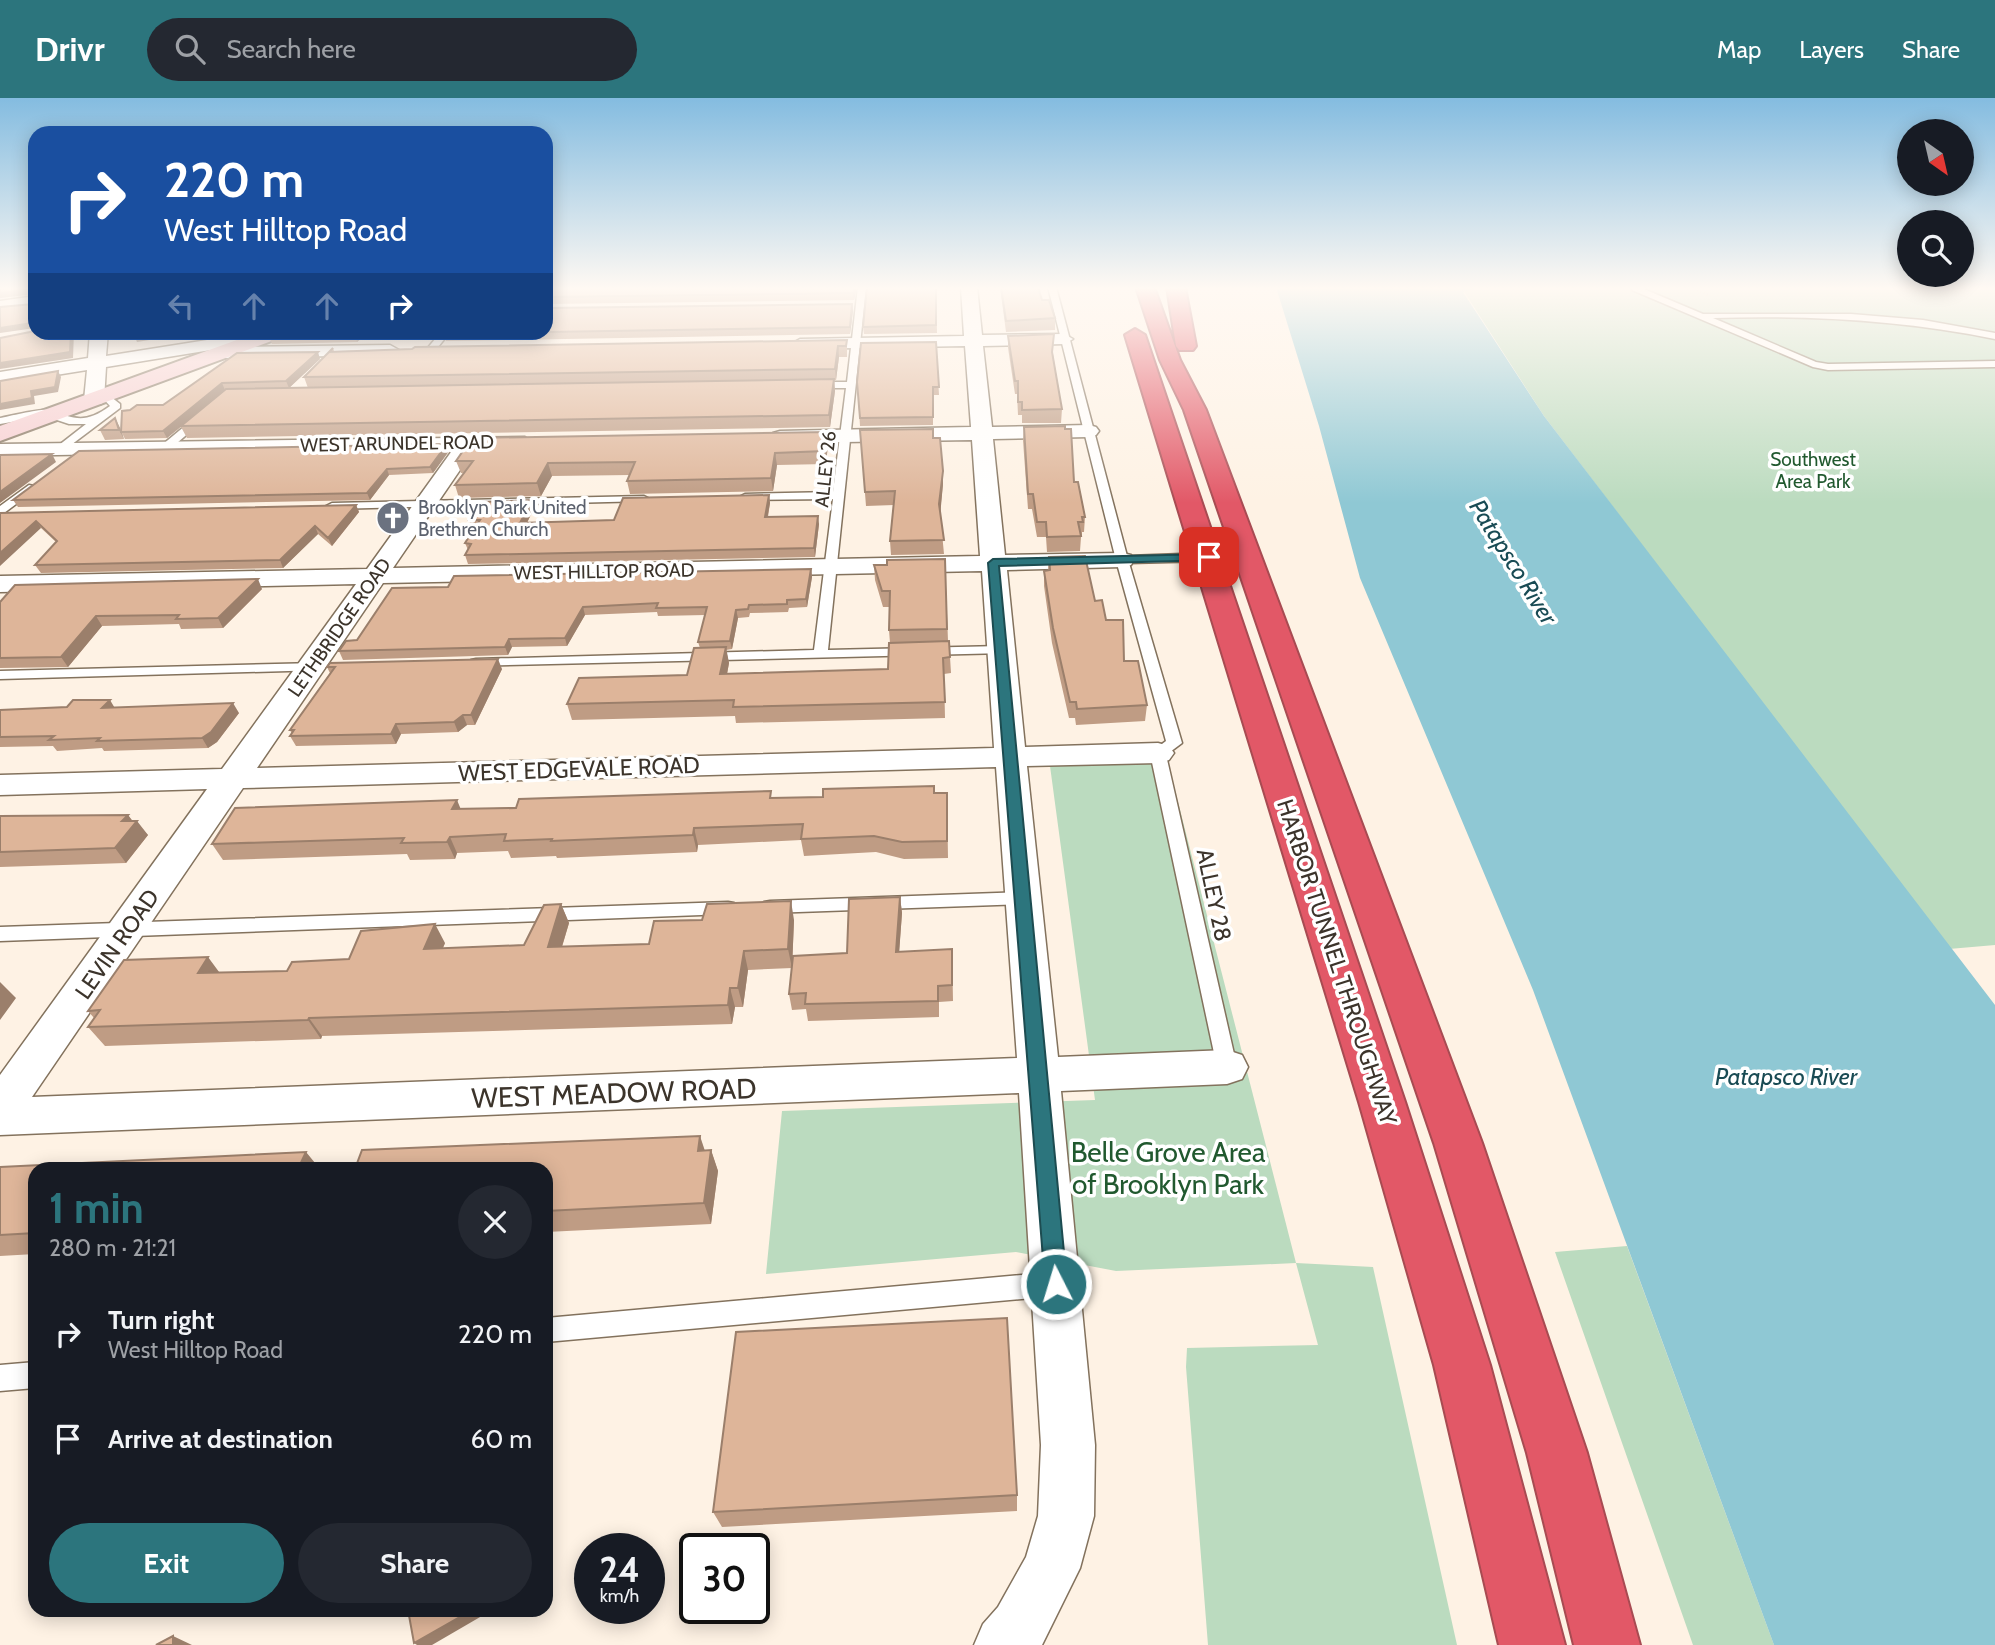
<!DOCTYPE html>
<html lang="en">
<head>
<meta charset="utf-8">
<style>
	:root { --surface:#171b24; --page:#242831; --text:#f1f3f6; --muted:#9ea1a6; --accent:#2c757d }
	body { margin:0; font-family:Cabin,sans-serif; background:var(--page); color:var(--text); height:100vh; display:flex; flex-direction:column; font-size:26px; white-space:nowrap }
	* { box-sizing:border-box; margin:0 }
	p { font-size:23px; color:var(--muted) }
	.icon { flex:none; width:38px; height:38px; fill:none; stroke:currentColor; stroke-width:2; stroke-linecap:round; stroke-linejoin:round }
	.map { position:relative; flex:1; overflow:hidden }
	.sheet { position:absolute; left:28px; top:1064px; width:525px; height:455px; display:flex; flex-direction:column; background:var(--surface); border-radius:21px; box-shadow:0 4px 18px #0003 }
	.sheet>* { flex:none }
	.guide { position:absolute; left:28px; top:28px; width:525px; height:214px; border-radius:21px; box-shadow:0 4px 18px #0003; background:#1a4fa0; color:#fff; overflow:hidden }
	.needle { width:46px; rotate:146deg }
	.buttons { position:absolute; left:1897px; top:21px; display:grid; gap:14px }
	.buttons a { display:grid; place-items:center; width:77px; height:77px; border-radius:50%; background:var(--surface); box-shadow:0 4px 18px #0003; font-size:35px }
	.speed { position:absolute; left:574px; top:1435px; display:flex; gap:14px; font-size:35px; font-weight:700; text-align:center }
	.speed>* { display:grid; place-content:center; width:91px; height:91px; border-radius:50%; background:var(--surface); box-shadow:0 4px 18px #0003; line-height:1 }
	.speed small { font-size:18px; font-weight:400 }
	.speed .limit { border:4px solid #111; border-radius:10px; background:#fff; color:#111 }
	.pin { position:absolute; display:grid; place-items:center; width:60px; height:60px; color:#fff; margin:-30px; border-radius:14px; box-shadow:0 4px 10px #0006 }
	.me { position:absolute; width:77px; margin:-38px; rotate:355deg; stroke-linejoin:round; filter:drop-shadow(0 0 5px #0008) }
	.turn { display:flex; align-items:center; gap:24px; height:147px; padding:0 21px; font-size:32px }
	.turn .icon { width:91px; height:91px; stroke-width:2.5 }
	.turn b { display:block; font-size:49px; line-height:60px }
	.lanes { display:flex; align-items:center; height:66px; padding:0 21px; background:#0003; justify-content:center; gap:35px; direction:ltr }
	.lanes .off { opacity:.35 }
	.round { display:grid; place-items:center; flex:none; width:74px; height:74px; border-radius:37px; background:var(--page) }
	.head { display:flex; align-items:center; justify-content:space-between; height:119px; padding:0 21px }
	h1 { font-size:42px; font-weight:700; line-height:52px; color:var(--accent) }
	.cta { display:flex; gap:14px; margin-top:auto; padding:14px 21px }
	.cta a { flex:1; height:80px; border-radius:42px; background:var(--accent); color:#fff; font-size:28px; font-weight:700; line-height:80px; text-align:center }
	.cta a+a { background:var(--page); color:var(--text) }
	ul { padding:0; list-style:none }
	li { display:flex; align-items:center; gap:21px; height:105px; padding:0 21px }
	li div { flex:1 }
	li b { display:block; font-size:26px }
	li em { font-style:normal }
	header { display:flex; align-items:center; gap:42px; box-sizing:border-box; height:98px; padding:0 35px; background:var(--accent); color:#fff }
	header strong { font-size:33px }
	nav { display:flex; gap:38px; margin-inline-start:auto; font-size:24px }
	.search { width:490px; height:63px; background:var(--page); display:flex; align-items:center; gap:18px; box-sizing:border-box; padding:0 24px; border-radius:38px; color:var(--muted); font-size:26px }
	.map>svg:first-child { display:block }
	.green { fill:#bbdbbf }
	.water { fill:#8fc8d4 }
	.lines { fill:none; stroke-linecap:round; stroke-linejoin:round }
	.lane-casing { stroke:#83725d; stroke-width:3 }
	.street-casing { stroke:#83725d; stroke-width:3 }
	.secondary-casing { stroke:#83725d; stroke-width:4 }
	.highway-casing { stroke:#a84b52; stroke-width:4 }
	.path { stroke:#aca196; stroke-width:2.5; stroke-dasharray:1 2.5; stroke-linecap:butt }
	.lane { fill:#fff; fill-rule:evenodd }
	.street { fill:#fff; fill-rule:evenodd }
	.secondary { fill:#f6cdd1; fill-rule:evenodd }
	.highway { fill:#e25867; fill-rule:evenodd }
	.wall { fill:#bf9c84 }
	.shaded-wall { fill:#9b7f6b }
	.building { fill:#deb599; stroke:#9b7f6b; stroke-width:2 }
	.route { fill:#2c757d; stroke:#1d4c51; stroke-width:2 }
	.labels { text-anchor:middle; stroke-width:7; stroke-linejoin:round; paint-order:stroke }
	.far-street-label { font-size:19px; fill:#3c342b; stroke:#fff }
	.far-park-label { font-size:19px; fill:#21592f; stroke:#fff }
	.far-worship-label { font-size:19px; fill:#5b616d; stroke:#fff; text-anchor:start }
	.street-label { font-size:23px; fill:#3c342b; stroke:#fff }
	.water-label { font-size:24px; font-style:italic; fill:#194b54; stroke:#fff }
	.near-street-label { font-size:28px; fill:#3c342b; stroke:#fff }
	.near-park-label { font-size:28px; fill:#21592f; stroke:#fff }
</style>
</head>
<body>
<header>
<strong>Drivr</strong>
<div class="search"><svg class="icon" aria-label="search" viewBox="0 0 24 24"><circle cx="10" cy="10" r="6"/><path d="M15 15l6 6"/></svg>Search here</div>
<nav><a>Map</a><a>Layers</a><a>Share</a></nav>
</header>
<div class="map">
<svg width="1995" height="1547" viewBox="0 0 1995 1547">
	<rect width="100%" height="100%" fill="#fef2e4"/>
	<path class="green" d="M1461,189H1995V847L1949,851L1544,318Z
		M1168,665L1296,1165L1373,1169L1457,1547H1208L1186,1269L1187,1250L1318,1247L1296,1165L1116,1173L1016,1154L766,1176L782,1013L1095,1002L1050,668Z
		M1627,1148L1774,1547H1693L1555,1154Z"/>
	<path class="water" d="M1276,189H1482L1463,194L1544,318L1995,907V1547H1774L1533,892L1360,480L1319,328Z"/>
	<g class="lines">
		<defs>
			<path id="lane" d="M858,189H866L828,552L1001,548L1006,549V555L471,568V562L476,561L814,552L833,401L745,402L739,399L745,396L833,394L846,290H813L808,287L813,284H847Z
				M1048,189H1056L1127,458L1209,455L1215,459L1209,463L1129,465L1182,645L1166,657L1237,969L1234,975L1227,977L1220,975L1217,969L1150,655L1166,643L1116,462Z
				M1632,189H1639L1703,216H1851L1923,222L1995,235V241C1901,222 1809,217 1713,220L1816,264L1828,266L1995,263V269L1828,272L1813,269L1632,192Z
				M441,234H450L434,254H428L426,252Z
				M106,295L120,306V310L63,353L54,351L86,326H69L45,318L0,326V320C10,318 42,310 50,312C74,321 86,326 110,308L101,298Z
				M197,318L206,320L170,351H162V347Z
				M29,387L39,389L0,418V408Z
				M644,398L650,401L648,403L332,411L326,408L332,405Z
				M318,565L325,569L323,572L0,581V573Z
				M1023,794L1029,795L1032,800L1029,805L1023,806L770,815L764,814L761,809L764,804L770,803Z
				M728,804L734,805L737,810L734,815L728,816L0,843V829Z
				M1055,1174L1064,1178L1067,1186L1064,1194L1055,1198L546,1244V1220Z
				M35,1264V1290L0,1293V1267Z"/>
			<path id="street" d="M961,189H977L982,237L1064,236L1073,241L1064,246L983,248L992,329L1089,327L1096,329L1099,333L1096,337L1089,339L993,341L1005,457L1122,455L1131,457L1134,462L1131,467L1122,469L1007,472L1025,649L1158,645L1169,648L1174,655L1169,662L1158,665L1027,668L1058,959L1227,952L1242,957L1248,969L1242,981L1227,986L1061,993L1095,1347L1094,1418L1080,1470L1042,1547H974L983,1526L998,1509L1026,1459L1038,1418L1041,1347L1019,995L0,1037V977L207,691L0,697V677L222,671L356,486L0,494V478L367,471L454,350L0,358V346L525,339L529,343L525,347L475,350L393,470L980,458L972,342L780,345L773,343L770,339L773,335L780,333L971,329L965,248L800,251L791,246L800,241L964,238ZM982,473L994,650L257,670L383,485ZM996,669L1017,960L32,999L243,690Z
				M35,198V208L0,213V203Z
				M90,234H108L106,258L245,236L254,241L251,245L225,249L390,247L399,252L390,257L222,260L213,255L217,251L106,269L104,302L101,306H87L84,302L87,272L0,286V274L88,260Z"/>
			<path id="secondary" d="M259,234H287L285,238L0,343V328Z"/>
			<path id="highway" d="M1136,189H1154L1180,262L1206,312L1482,1045L1587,1355L1640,1547H1574L1527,1355L1434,1045L1184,312L1160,262Z
				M1167,189H1185L1196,248L1193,252H1179L1176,248Z
				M1135,231L1145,237L1405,1004L1490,1267L1565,1547H1499L1434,1267L1359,1004L1125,237Z"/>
		</defs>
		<use href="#lane" class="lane-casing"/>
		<use href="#street" class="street-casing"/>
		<use href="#secondary" class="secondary-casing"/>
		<use href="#highway" class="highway-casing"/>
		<path class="path" d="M1691,189L1708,197"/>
		<use href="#lane" class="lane"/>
		<use href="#street" class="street"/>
		<use href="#secondary" class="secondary"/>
		<use href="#highway" class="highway"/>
	</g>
	<path class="wall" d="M546,189H857L854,202L546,206Z
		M936,189L937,235L864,236L863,229Z
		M1000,189H1038L1042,202L1055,220V232L1006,234Z
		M852,206L853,213L850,236L446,243L444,235L546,234V210Z
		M369,234L357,244L272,246L270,241Z
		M1008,238L1053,256L1062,311L1061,325H1022V317H1018L1017,296H1015L1008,250Z
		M847,242V259H839L836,282H834L835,293L830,329L187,340L181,329L167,340L125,341L122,335L124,341L105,342L100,332L115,320L121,332L130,312L163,307L237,255L320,261L289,290H308L304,279L333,250L334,253Z
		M936,244L939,297H933V327L860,328L857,284Z
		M1024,329L1074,384L1085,419L1084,434H1082V439H1081L1080,453L1047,454L1046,439H1037L1032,411H1028L1023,343Z
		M860,332L933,340L943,373V386L940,414L944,456L891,457L890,443L894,407L866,408Z
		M447,346L449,353L433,375L389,377L370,402L18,409L13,402Z
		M828,346L826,366L777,367L773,393L630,396L627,383L630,377L552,378L541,398L459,400L455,387L463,375H461L456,363Z
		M769,397L770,405L768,419L819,426L815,459L468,466L465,457L468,452L465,445L474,430H472L469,422L532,402L534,410L527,425L614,422Z
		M356,407L359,414L332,448L318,436L283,470L41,475L35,467L56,444L41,430L0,415Z
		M1049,459L1095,503L1106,522L1124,563L1147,607L1145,623L1076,627L1075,620H1069L1052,545L1044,488V473L1048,472Z
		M945,461L948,543L950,559L951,575L944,576L945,620L736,625L735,618L572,622L567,606L687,577L700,550L698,544L705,517L658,518L657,514L585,517L567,548L512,549L508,557L343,562L339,553L448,489L811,471L812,479L807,509L789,510L788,514L750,515L749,519L738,520L732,551L726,552L729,565L727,576L888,571L890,545L889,532L890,509H883L875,482L874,467Z
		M262,491L223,530L181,531L179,526L102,528L68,569L0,570V504Z
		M327,569L502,571L475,627H467L458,634L401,636L396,646L296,648L290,638L292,636L290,632L330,575Z
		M67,609L115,610L239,615L217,644L208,650L104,653L102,650L57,653L53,648L0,649V612Z
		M947,695L948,760L904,761L876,754L804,758L801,742L698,747L697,754L557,760L556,758L511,760L508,753L457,755L455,761L410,762L407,756L223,762L212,746L461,711Z
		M128,717L132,723L148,737L126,765L0,769V718Z
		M900,799L902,815L899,854L952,851L953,903L939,904V919L808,923L806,911L792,912L789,896L847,855Z
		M561,806L569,825L562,849L649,846L794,822L792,870L748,872L743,909H735L732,926L322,938L321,941L105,948L88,929L94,920L88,913L219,875L287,873L349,861L445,845L443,850L524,847Z
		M711,1052L718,1073L711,1126L546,1134V1071H35V1156L0,1158V1069L319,1070Z
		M1017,1397V1413L722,1429L713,1414Z"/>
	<path class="shaded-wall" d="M855,189H857L854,202L853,195Z
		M34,191L35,196L0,200V195Z
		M852,206L853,213L850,236V229Z
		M32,225L35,230L0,235V230Z
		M71,234H74L73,260L0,271V265Z
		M166,234H198L137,244L135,239Z
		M362,234H369L357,244L356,240Z
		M838,248L839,259L836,282L835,271Z
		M318,254L320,261L289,290L286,283Z
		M58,273L61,279L58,294L34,298L35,306L0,312V306L31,293Z
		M834,281L835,293L830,329L829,317Z
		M222,285L225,292L167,340L163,333Z
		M115,320L120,330L124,341L119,332Z
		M827,334L828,346L826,366L825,353Z
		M447,346L449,353L433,375L430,369Z
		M775,355L777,367L773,393L771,380Z
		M52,356L56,364L0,405V394Z
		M548,365L552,378L541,398L537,385Z
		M387,371L389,377L370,402L367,395Z
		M943,373V386L940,419L939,406Z
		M769,397L770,405L766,427L765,419Z
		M532,402L534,410L523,433L520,425Z
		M356,407L359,414L332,448L328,440Z
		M818,418L819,426L815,459L814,450Z
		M36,423L41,430L0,468V455Z
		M315,428L318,436L283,470L280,462Z
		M811,471L812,479L807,509L806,501Z
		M258,481L262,491L223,530L218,520Z
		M583,509L585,517L567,548L565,540Z
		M736,512L738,520L732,551L730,543Z
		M96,518L102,528L68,569L61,559Z
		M509,541L512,549L508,557L505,549Z
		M726,549L729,565L724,592L720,576Z
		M498,561L502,571L475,627L471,617Z
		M110,602L116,612L102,610Z
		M233,605L239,615L217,644L208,650L202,640Z
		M463,617L467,627L458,634L454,624Z
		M396,626L401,636L396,646L391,636Z
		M457,702L464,719L452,711Z
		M128,717L135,726L137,723L148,737L126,765L115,750L122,723Z
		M694,730L698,747L697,754L693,737Z
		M450,739L457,755L455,761L447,744Z
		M900,799L902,815L898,870L896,854Z
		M791,803L794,822L792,870L788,851Z
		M561,806L569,825L556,868L548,849Z
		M435,826L445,845L434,870L424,851Z
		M744,853L748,872L743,909L738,890Z
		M208,859L222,878L198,875Z
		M0,884L16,900L0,922Z
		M730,890L735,909L732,926L728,907Z
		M309,920L322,938L321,941L308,922Z
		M700,1038L707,1059L698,1053Z
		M711,1052L718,1073L711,1126L704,1105Z
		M306,1054L320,1071H298Z
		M472,1512H486L487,1515L432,1547H417L414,1545Z
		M173,1538L192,1547H173Z"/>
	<path class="building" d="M0,189H35V226L32,225L0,230V209L33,206L34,191L0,195Z
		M546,189H855L853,195L546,199Z
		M867,189H936V227L863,229Z
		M1001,189H1038L1042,202H1049L1055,220L1006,223Z
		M852,206L850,229L546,234V210Z
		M35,233V234H71L70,254L0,265V240Z
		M133,234H166L135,239Z
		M362,234L356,240L270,241L286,234Z
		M444,234H495L444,235Z
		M1054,236L1052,254L1062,311L1022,312V304H1018V283H1015L1008,238Z
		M847,242L846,248H838L835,271L304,279L333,250L330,254L412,251L415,249Z
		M936,244L939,289H933V319L860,320L857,284L861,245Z
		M318,254L286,283L222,285L163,333L121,334L122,313L130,312L137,307H163L237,255Z
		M58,273L55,289L31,293L32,300L0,306V283Z
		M834,281L829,317L181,328L226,291Z
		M115,320L119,332H100Z
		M1065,328V331H1071L1074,384H1078L1085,419H1082L1083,424H1078L1081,438L1047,439L1046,424H1037L1033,396H1028L1024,329Z
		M933,331V340H940L943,373L939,406L944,442L890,443L895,393L865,394L860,332Z
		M827,334L825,353L775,355L771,380L627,383L635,364L548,365L537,385L455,387L473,363H456L472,340Z
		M447,346L430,369L387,371L367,395L13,402L79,353Z
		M52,356L0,394V357Z
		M769,397L765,419L818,418L814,450L465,457L471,446L465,445L480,422H469L481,404L532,402L520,425L614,422L623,400Z
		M356,407L328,440L315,428L280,462L35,467L57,443L36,423L0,455V415Z
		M1085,458L1095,503L1102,502L1106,522H1123L1124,563H1138L1147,607L1077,611L1076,604H1070L1053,530L1044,473L1050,472L1049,459Z
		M945,461L947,531L889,532L890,493H882L874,467H887V462Z
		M811,471L806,501L787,502V506L749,507L748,511L736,512L730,543L698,544L707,509L656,510L658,505L583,509L565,540L509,541L505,549L339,553L346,543L357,542L392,490L448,489L454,478Z
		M258,481L218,520L176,521L179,517L96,518L61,559L0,560V504L15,487Z
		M949,543L950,559L943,560L945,604L733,609L734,602L567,606L579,580L687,577L694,550L726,549L720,576L888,571L889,545Z
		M498,561L471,617H463L454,624L396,626L391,636L290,638L294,632H290L335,569H327L330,565Z
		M73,602H110L102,610L233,605L211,634L202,640L97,643L100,640L49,642L54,638L0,639V612L67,609Z
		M934,688V695H947V743L902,744L874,738L801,741L803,726L694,730L693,737L551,743L552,741L504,743L506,736L450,739L447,744L401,745L404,740L212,746L235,710L457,702L452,711L516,710L519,701L771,693L770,700L823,699V691Z
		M128,717L122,723H137L115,750L0,754V718Z
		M900,799L896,854L952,851V887L938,888V903L805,906L806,895L789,896L793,858L847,855L849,801Z
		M791,803L788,851L744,853L738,890H730L728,907L309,920L308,922L88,929L100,912L88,913L124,862L208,859L198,875L287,873L292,864L349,861L361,833L435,826L424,851L524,847L544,807L561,806L548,849L649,846L654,823L702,822L707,806Z
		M700,1038L698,1053L711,1052L704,1105L546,1113V1071H35V1135L0,1137V1069L306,1054L298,1071L356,1068L362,1052Z
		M1007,1220L1017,1397L713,1414L736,1234Z
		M408,1512H472L414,1545Z
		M173,1538V1547H156Z"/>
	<linearGradient id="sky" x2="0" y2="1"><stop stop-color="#84bce0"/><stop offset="0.47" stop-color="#fff9f3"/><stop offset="1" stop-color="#fff9f3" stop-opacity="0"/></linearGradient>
	<rect width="1995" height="405" fill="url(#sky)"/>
	<path class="route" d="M1209,456L1215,459L1213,462L999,468L1067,1186L1064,1194L1056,1197L1048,1194L1045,1186L988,465L993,461Z"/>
	<defs>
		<symbol id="church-disc" viewBox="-11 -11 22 22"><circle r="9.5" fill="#6b7280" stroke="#fff"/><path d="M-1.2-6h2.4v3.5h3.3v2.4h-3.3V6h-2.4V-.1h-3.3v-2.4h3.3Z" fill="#fff"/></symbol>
	</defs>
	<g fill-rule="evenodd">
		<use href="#church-disc" x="374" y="401" width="38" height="38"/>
	</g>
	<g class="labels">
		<g class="far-street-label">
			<text transform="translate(397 345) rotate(-1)" y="7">WEST ARUNDEL ROAD</text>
			<text transform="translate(825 371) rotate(-84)" y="7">ALLEY 26</text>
			<text transform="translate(604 473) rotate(-1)" y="7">WEST HILLTOP ROAD</text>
			<text transform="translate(339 529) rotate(-55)" y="7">LETHBRIDGE ROAD</text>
		</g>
		<g class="far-park-label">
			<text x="1813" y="368">Southwest<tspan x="1813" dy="22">Area Park</tspan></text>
		</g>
		<g class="far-worship-label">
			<text x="418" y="416">Brooklyn Park United<tspan x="418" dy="22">Brethren Church</tspan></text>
		</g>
		<g class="street-label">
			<text transform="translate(579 671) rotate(-2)" y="8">WEST EDGEVALE ROAD</text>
			<text transform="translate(1214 797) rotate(78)" y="8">ALLEY 28</text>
			<text transform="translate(117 846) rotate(-55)" y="8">LEVIN ROAD</text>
			<text transform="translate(1337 864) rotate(72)" y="8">HARBOR TUNNEL THROUGHWAY</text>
		</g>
		<g class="water-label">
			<text transform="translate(1513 464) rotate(58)" y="8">Patapsco River</text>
			<text x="1786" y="987">Patapsco River</text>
		</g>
		<g class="near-street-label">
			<text transform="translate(614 995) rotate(-2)" y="10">WEST MEADOW ROAD</text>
		</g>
		<g class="near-park-label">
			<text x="1168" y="1064">Belle Grove Area<tspan x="1168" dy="32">of Brooklyn Park</tspan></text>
		</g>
	</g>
</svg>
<div class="buttons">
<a><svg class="needle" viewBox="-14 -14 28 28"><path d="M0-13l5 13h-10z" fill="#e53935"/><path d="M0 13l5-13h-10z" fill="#9ea1a6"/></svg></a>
<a><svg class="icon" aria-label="search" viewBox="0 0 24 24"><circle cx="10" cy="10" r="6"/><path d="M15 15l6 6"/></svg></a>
</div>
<div class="speed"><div>24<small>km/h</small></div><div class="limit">30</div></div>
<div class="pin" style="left:1209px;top:459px;background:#d93025"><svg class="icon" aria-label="arrive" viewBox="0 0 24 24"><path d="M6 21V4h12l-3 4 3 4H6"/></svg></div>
<svg class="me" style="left:1056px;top:1186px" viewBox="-20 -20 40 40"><circle r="17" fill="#2c757d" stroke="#fff" stroke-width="3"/><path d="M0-11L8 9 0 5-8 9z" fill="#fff"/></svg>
<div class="guide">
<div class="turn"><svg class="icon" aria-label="right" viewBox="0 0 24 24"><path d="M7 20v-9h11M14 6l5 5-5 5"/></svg><div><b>220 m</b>West Hilltop Road</div></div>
<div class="lanes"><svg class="icon off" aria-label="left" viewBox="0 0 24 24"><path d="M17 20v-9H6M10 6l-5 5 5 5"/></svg><svg class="icon off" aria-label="ahead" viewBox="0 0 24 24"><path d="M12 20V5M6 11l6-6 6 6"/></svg><svg class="icon off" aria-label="ahead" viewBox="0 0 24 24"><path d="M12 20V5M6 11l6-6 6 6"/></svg><svg class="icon" aria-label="right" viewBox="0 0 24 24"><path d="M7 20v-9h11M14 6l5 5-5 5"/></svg></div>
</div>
<section class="sheet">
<div class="head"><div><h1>1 min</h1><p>280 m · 21:21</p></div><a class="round"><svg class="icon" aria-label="close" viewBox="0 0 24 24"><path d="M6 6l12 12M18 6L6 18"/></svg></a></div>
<ul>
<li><svg class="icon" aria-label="right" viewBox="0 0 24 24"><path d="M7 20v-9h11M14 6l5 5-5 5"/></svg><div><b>Turn right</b><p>West Hilltop Road</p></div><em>220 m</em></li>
<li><svg class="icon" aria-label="arrive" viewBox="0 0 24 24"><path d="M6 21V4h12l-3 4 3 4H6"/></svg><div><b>Arrive at destination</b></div><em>60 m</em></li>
</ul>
<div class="cta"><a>Exit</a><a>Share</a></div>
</section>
</div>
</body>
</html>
